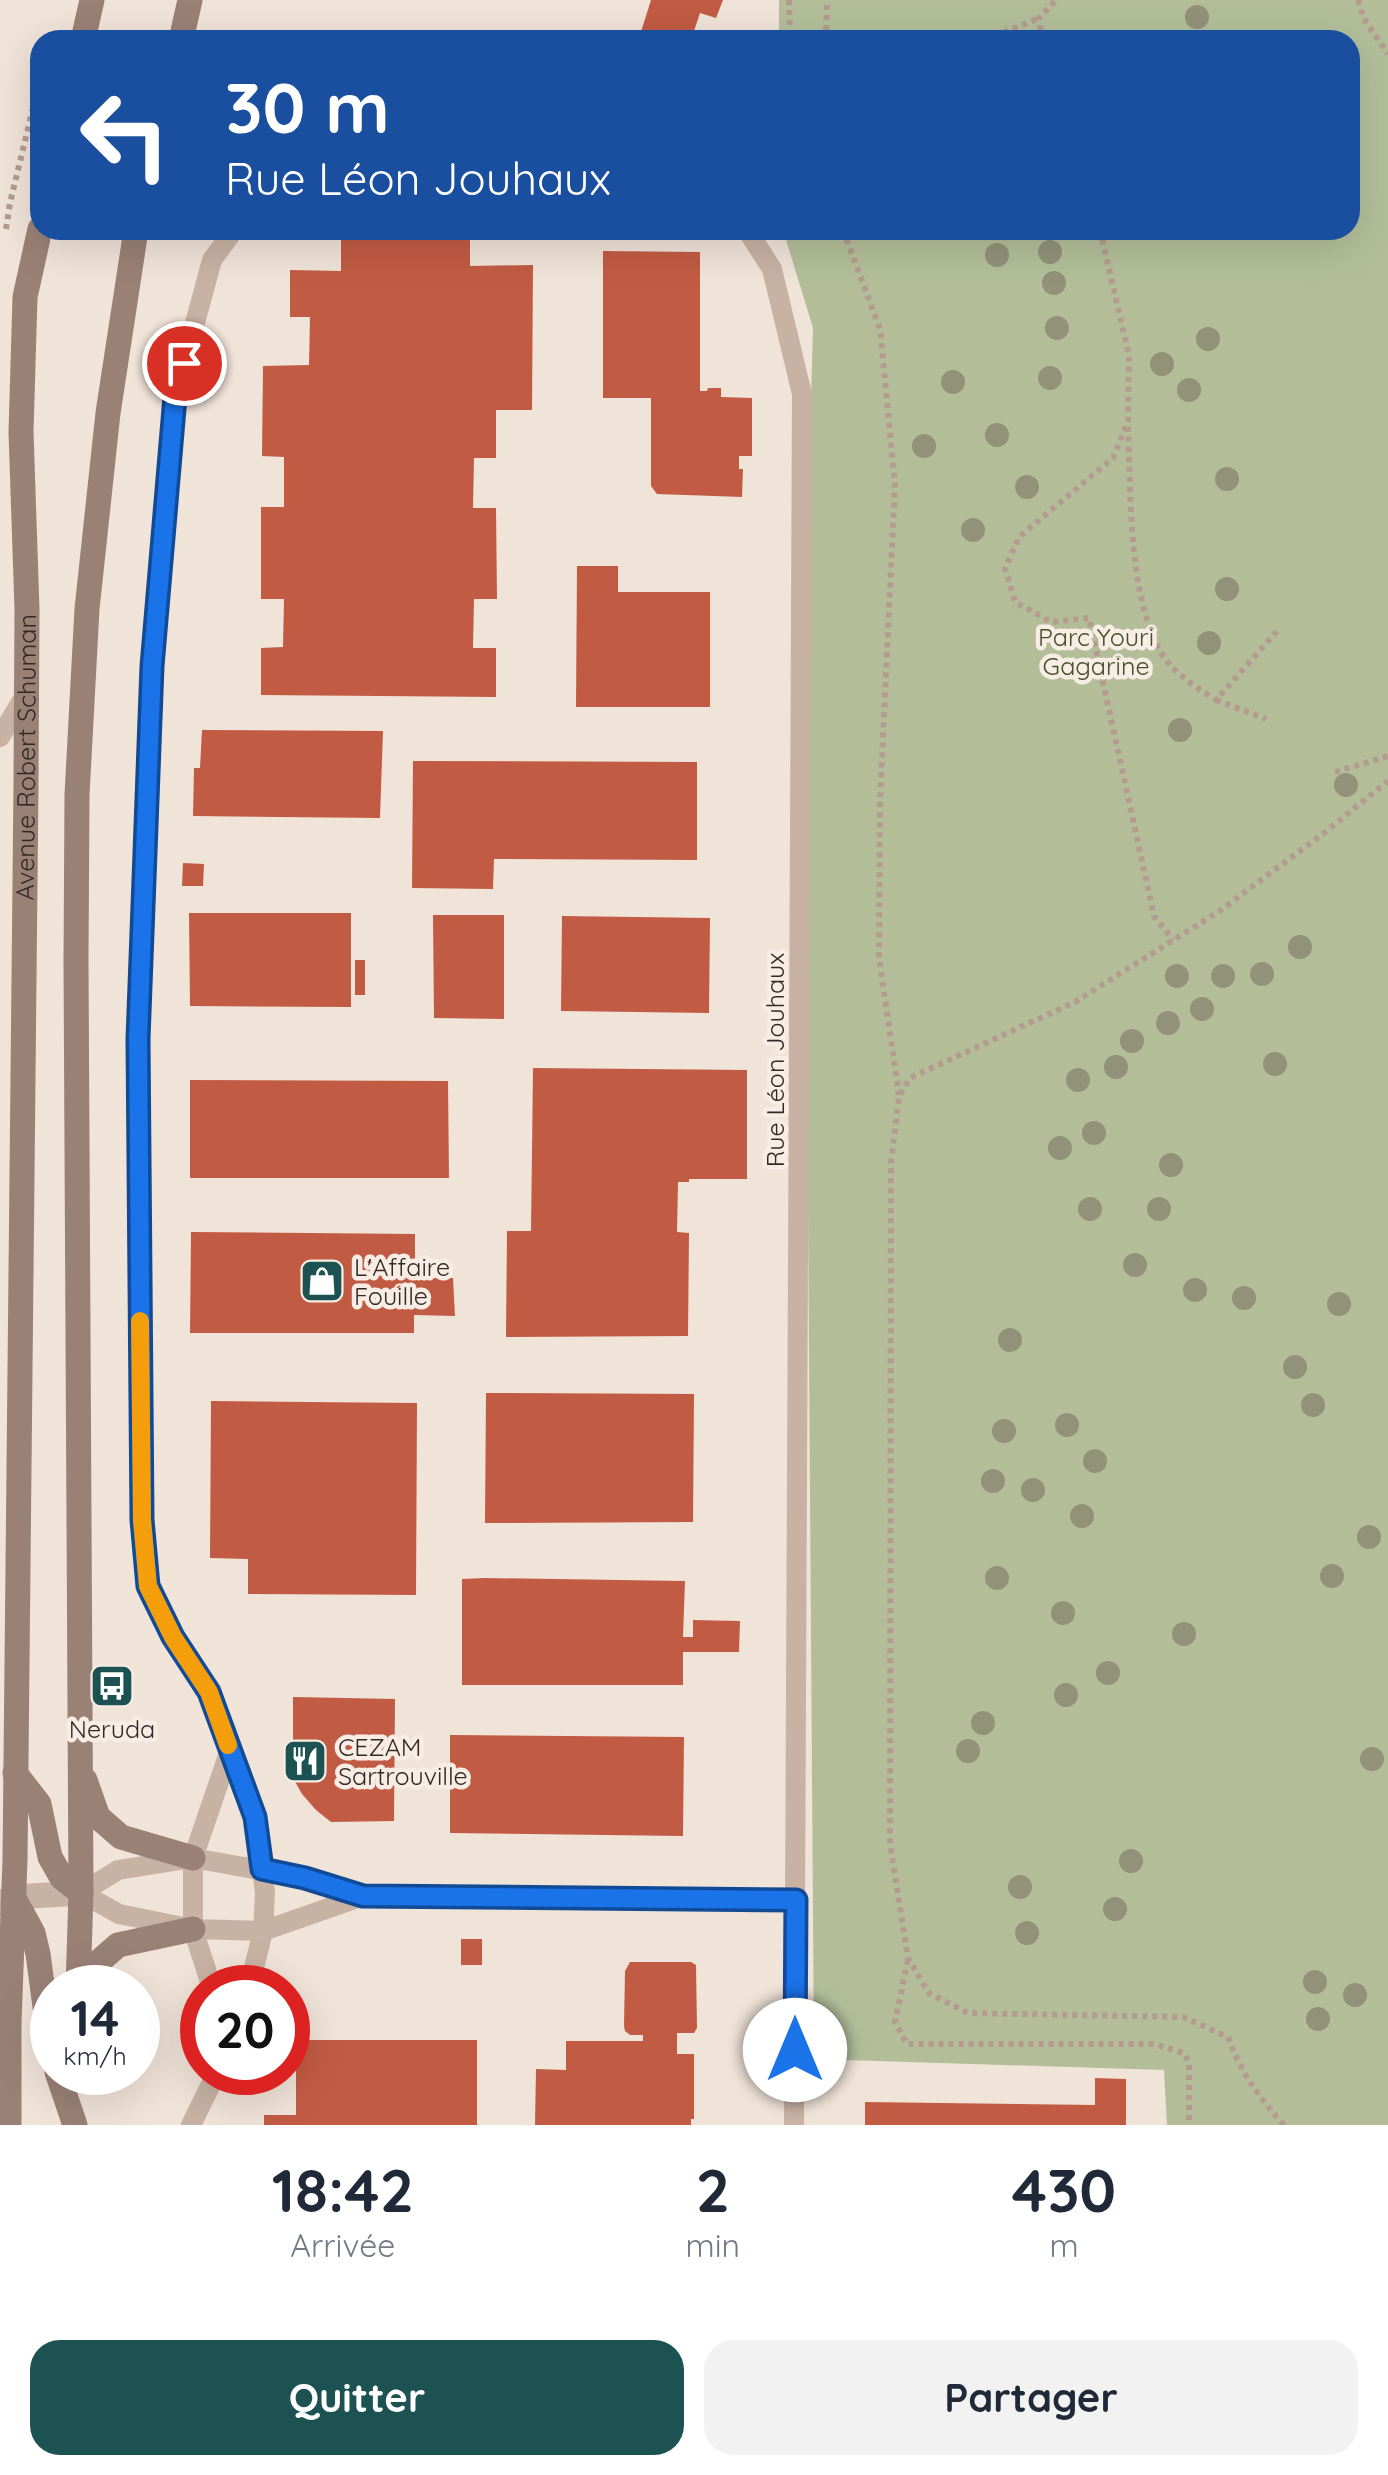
<!DOCTYPE html>
<html lang="fr">
<head>
<meta charset="utf-8">
<style>
	:root { --surface:#fff; --page:#f2f2f3; --text:#1f2937; --muted:#747a83; --accent:#1d5253 }
	body { margin:0; font-family:Quicksand,sans-serif; background:var(--page); color:var(--text); height:100vh; display:flex; flex-direction:column; font-size:38px; white-space:nowrap }
	* { box-sizing:border-box; margin:0 }
	p { font-size:32px; color:var(--muted) }
	.icon { flex:none; width:55px; height:55px; fill:none; stroke:currentColor; stroke-width:2; stroke-linecap:round; stroke-linejoin:round }
	.map { position:relative; height:2125px; overflow:hidden }
	.sheet { display:flex; flex-direction:column; background:var(--surface); flex:1 }
	.sheet>* { flex:none }
	.hud { position:absolute; left:30px; top:30px; width:1330px; height:210px; border-radius:30px; box-shadow:0 10px 40px #0002; background:#1a4fa0; color:#fff; overflow:hidden }
	.speed { position:absolute; left:30px; top:1965px; display:flex; gap:20px; font-size:50px; font-weight:700; text-align:center }
	.speed>* { display:grid; place-content:center; width:130px; height:130px; border-radius:50%; background:var(--surface); box-shadow:0 10px 40px #0002; line-height:1 }
	.speed small { font-size:25px; font-weight:400 }
	.speed .limit { border:15px solid #d22; background:#fff; color:#111 }
	.pin { position:absolute; display:grid; place-items:center; width:85px; height:85px; color:#fff; margin:-42px; border:5px solid #fff; border-radius:50%; box-shadow:0 2px 10px #0007 }
	.me { position:absolute; width:110px; margin:-55px; rotate:0deg; stroke-linejoin:round; filter:drop-shadow(0 0 8px #0008) }
	.turn { display:flex; align-items:center; gap:35px; height:210px; padding:0 30px; font-size:45px }
	.turn .icon { width:130px; height:130px; stroke-width:2.5 }
	.turn b { display:block; font-size:70px; line-height:85px }
	.eta { display:flex; justify-content:space-evenly; align-items:center; height:170px; text-align:center }
	.eta b { font-size:60px; font-weight:800; line-height:70px }
	.primary-button { display:flex; gap:20px; margin-top:auto; padding:20px 30px }
	.primary-button a { flex:1; height:115px; border-radius:30px; background:var(--accent); color:#fff; font-size:40px; font-weight:800; line-height:115px; text-align:center }
	.primary-button a+a { background:var(--page); color:var(--text) }
	.map>svg:first-child { display:block }
	.green { fill:#b3be99 }
	.building { fill:#c25b44 }
	.lines { fill:none; stroke-linecap:round; stroke-linejoin:round }
	.path { stroke:#b39c8f; stroke-width:6; stroke-dasharray:5 5; stroke-linecap:butt }
	.lane { stroke:#c7b2a4; stroke-width:20 }
	.street { stroke:#c7b2a4; stroke-width:25 }
	.secondary { stroke:#9a8176; stroke-width:25 }
	.tree { fill:#919278 }
	.route-casing { stroke:#114b97; stroke-width:25 }
	.route { stroke:#1a73e8; stroke-width:18 }
	.slow { stroke:#f59e0b; stroke-width:18 }
	.labels { text-anchor:middle; stroke-width:9; stroke-linejoin:round; paint-order:stroke }
	.park-label { font-size:25px; fill:#44502a; stroke:#f8ede4 }
	.street-label { font-size:25px; fill:#332926; stroke:#f8ede4 }
	.poi-label { font-size:25px; fill:#332926; stroke:#f8ede4; text-anchor:start }
</style>
</head>
<body>
<div class="map">
<svg width="1388" height="2125" viewBox="0 0 1388 2125">
	<rect width="100%" height="100%" fill="#f0e3d8"/>
	<path class="green" d="M779,0H1388V2125H1167L1164,2070L814,2059L804,643L813,328L783,230H1350V40H779Z"/>
	<path class="building" d="M651,0H723L716,18L700,13L691,40H656L640,35Z
		M341,230H470V266L533,265L532,410H496V458H474L473,508H496L497,599H474L473,648H496V697L261,695V648L283,647L284,599H261V507H284V457L262,456L263,366L309,365L310,317H290V270L341,271Z
		M603,251L700,252V391H707L708,388H721V397L752,398V456H739V469H743L742,497L657,494L651,486V398H603Z
		M577,566H618V592H710V707H576Z
		M202,730L383,731L380,818L193,816L194,768H200Z
		M413,761L697,762V860L494,859L493,889L412,888Z
		M183,863L204,864L203,886H182Z
		M189,913H351V1007L190,1006Z
		M433,915H504V1019L434,1018Z
		M562,916L710,918L709,1013L561,1011Z
		M355,960H365V995H355Z
		M533,1068L747,1070V1179H689V1182H678L677,1232L689,1233L688,1336L506,1337L507,1231H531Z
		M190,1080L448,1081L449,1178H190Z
		M191,1232L415,1234V1278H453L455,1316L414,1315V1333H190Z
		M486,1393L694,1394L693,1522L485,1523Z
		M211,1401L417,1403L416,1595L248,1594V1559L210,1558Z
		M485,1578L685,1581L683,1637H693V1620L740,1621L739,1652H683V1685H462V1579Z
		M293,1697L395,1699L394,1821L331,1822L316,1810L302,1794L293,1778Z
		M450,1735L684,1737L683,1836L450,1833Z
		M461,1939H482V1965H461Z
		M630,1962H691L696,1965L697,2028L694,2033H677V2054H694V2119H691V2125H535L536,2069L566,2070V2041H643V2035H630L625,2031L624,2026L625,1971Z
		M296,2040H477V2125H264V2115H296Z
		M1095,2078L1126,2079V2125H865V2102L1095,2105Z"/>
	<g class="lines">
		<path class="path" d="M789,0L790,40
			M1358,0L1364,19L1388,54
			M826,40L827,0
			M985,40L1039,18
			M1042,40L1039,18L1056,0
			M6,229L10,203L40,79
			M843,230L880,329L895,484L880,801L879,958L899,1095
			M1100,230L1129,355L1128,421L1113,458L1019,537L1005,568L1015,602L1051,622L1089,618L1154,916L1173,940
			M1128,427C1131,492 1128,591 1159,649C1171,672 1195,686 1216,700L1277,631
			M1216,700L1266,719
			M1335,772L1388,756
			M908,1960L895,2022L907,2044H1154L1184,2053L1189,2063V2125
			M1284,2125C1260,2099 1240,2071 1228,2037L1183,2017L968,2013L929,1993L908,1958L890,1844L891,1162L899,1096L910,1078L1075,1002L1221,910L1324,833L1388,781"/>
		<path class="lane" d="M234,230L212,260L175,397L152,666L139,1039L142,1520L148,1586L173,1637L209,1692L255,1817L265,1893L263,1931L249,1988
			M747,230L772,269L802,394L794,2125
			M0,737L26,694
			M363,1896L263,1931L193,1929L119,1914L81,1893L118,1870L193,1858L305,1878L363,1896L796,1900
			M212,1988L193,1929V1858L230,1750
			M191,2125L217,2072"/>
		<path class="street" d="M0,1903L14,1897L81,1893"/>
		<g class="secondary">
			<path d="M83,40L92,0"/>
			<path d="M181,40L190,0"/>
			<path d="M15,1773L39,1804L50,1857L62,1878L81,1893"/>
			<path d="M85,1780L98,1817L121,1837L193,1858"/>
			<path d="M15,1900L33,1933L38,1954L52,2059"/>
			<path d="M78,1980L118,1945L193,1929"/>
			<path d="M78,1988L81,1893L76,960L77,795L87,609L108,413L136,230"/>
			<path d="M57,2072L75,2125"/>
			<path id="s1" d="M9,2125V2023L15,1860L26,784L27,609L21,432L25,297L40,229"/>
		</g>
	</g>
	<g class="tree">
		<circle cx="1197" cy="17" r="12"/>
		<circle cx="1050" cy="252" r="12"/>
		<circle cx="997" cy="255" r="12"/>
		<circle cx="1054" cy="283" r="12"/>
		<circle cx="1057" cy="328" r="12"/>
		<circle cx="1208" cy="339" r="12"/>
		<circle cx="1162" cy="364" r="12"/>
		<circle cx="1050" cy="378" r="12"/>
		<circle cx="953" cy="382" r="12"/>
		<circle cx="1189" cy="390" r="12"/>
		<circle cx="997" cy="435" r="12"/>
		<circle cx="924" cy="446" r="12"/>
		<circle cx="1227" cy="479" r="12"/>
		<circle cx="1027" cy="487" r="12"/>
		<circle cx="973" cy="530" r="12"/>
		<circle cx="1227" cy="589" r="12"/>
		<circle cx="1209" cy="643" r="12"/>
		<circle cx="1180" cy="730" r="12"/>
		<circle cx="1346" cy="785" r="12"/>
		<circle cx="1300" cy="947" r="12"/>
		<circle cx="1262" cy="974" r="12"/>
		<circle cx="1177" cy="976" r="12"/>
		<circle cx="1223" cy="976" r="12"/>
		<circle cx="1202" cy="1009" r="12"/>
		<circle cx="1168" cy="1023" r="12"/>
		<circle cx="1132" cy="1041" r="12"/>
		<circle cx="1275" cy="1064" r="12"/>
		<circle cx="1116" cy="1067" r="12"/>
		<circle cx="1078" cy="1080" r="12"/>
		<circle cx="1094" cy="1133" r="12"/>
		<circle cx="1060" cy="1148" r="12"/>
		<circle cx="1171" cy="1165" r="12"/>
		<circle cx="1090" cy="1209" r="12"/>
		<circle cx="1159" cy="1209" r="12"/>
		<circle cx="1135" cy="1265" r="12"/>
		<circle cx="1195" cy="1290" r="12"/>
		<circle cx="1244" cy="1298" r="12"/>
		<circle cx="1339" cy="1304" r="12"/>
		<circle cx="1010" cy="1340" r="12"/>
		<circle cx="1295" cy="1367" r="12"/>
		<circle cx="1313" cy="1405" r="12"/>
		<circle cx="1067" cy="1425" r="12"/>
		<circle cx="1004" cy="1431" r="12"/>
		<circle cx="1095" cy="1461" r="12"/>
		<circle cx="993" cy="1481" r="12"/>
		<circle cx="1033" cy="1490" r="12"/>
		<circle cx="1082" cy="1516" r="12"/>
		<circle cx="1369" cy="1537" r="12"/>
		<circle cx="1332" cy="1576" r="12"/>
		<circle cx="997" cy="1578" r="12"/>
		<circle cx="1063" cy="1613" r="12"/>
		<circle cx="1184" cy="1634" r="12"/>
		<circle cx="1108" cy="1673" r="12"/>
		<circle cx="1066" cy="1695" r="12"/>
		<circle cx="983" cy="1723" r="12"/>
		<circle cx="968" cy="1751" r="12"/>
		<circle cx="1372" cy="1759" r="12"/>
		<circle cx="1131" cy="1861" r="12"/>
		<circle cx="1020" cy="1887" r="12"/>
		<circle cx="1115" cy="1909" r="12"/>
		<circle cx="1027" cy="1933" r="12"/>
		<circle cx="1315" cy="1982" r="12"/>
		<circle cx="1355" cy="1995" r="12"/>
		<circle cx="1318" cy="2019" r="12"/>
	</g>
	<g class="lines">
		<defs>
			<path id="route" d="M184,363L175,397L152,666L138,1039L142,1520L148,1586L173,1637L209,1692L255,1817L262,1869L305,1878L363,1896L796,1900L795,2050"/>
		</defs>
		<use href="#route" class="route-casing"/>
		<use href="#route" class="route"/>
		<path class="slow" d="M140,1321L142,1520L148,1586L173,1637L209,1692L228,1745"/>
	</g>
	<defs>
		<symbol id="shop-square" viewBox="-11 -11 22 22"><rect x="-9" y="-9" width="18" height="18" rx="4" fill="#1d5253" stroke="#f8ede4"/><path d="M-5-2.5h2.3a2.7 3.5 0 0 1 5.4 0H5L5.5 6h-11ZM-1.5-2.5h3a1.5 2.3 0 0 0-3 0Z" fill="#fff"/></symbol>
		<symbol id="bus-square" viewBox="-11 -11 22 22"><rect x="-9" y="-9" width="18" height="18" rx="4" fill="#1d5253" stroke="#f8ede4"/><path d="M-5-6H5V4H4V6H2V4H-2V6H-4V4H-5ZM-3.5-4V0h7V-4ZM-3.5 1.2v1.5H-2V1.2ZM2 1.2v1.5H3.5V1.2Z" fill="#fff"/></symbol>
		<symbol id="restaurant-square" viewBox="-11 -11 22 22"><rect x="-9" y="-9" width="18" height="18" rx="4" fill="#1d5253" stroke="#f8ede4"/><path d="M-5-6h1v4h1v-4h1v4h1v-4h1v5L-1.5 .5V6h-2V.5L-5-1ZM5-6V6H3V1.5H1.5Q1.5-4 5-6Z" fill="#fff"/></symbol>
	</defs>
	<g fill-rule="evenodd">
		<use href="#shop-square" x="297" y="1256" width="50" height="50"/>
		<use href="#bus-square" x="87" y="1661" width="50" height="50"/>
		<use href="#restaurant-square" x="280" y="1736" width="50" height="50"/>
	</g>
	<g class="labels">
		<g class="park-label">
			<text x="1096" y="646">Parc Youri<tspan x="1096" dy="29">Gagarine</tspan></text>
		</g>
		<g class="street-label">
			<text dy="9" stroke="none"><textPath href="#s1" startOffset="1368">Avenue Robert Schuman</textPath></text>
			<text transform="translate(775 1060) rotate(-90)" y="9">Rue Léon Jouhaux</text>
		</g>
		<g class="poi-label">
			<text x="354" y="1276">L'Affaire<tspan x="354" dy="29">Fouille</tspan></text>
			<text x="112" y="1738" text-anchor="middle">Neruda</text>
			<text x="338" y="1756">CEZAM<tspan x="338" dy="29">Sartrouville</tspan></text>
		</g>
	</g>
</svg>
<div class="speed"><div>14<small>km/h</small></div><div class="limit">20</div></div>
<div class="pin" style="left:184px;top:363px;background:#d93025"><svg class="icon" aria-label="arrive" viewBox="0 0 24 24"><path d="M6 21V4h12l-3 4 3 4H6"/></svg></div>
<svg class="me" style="left:795px;top:2050px" viewBox="-20 -20 40 40"><circle r="19" fill="#fff"/><path d="M0-13L10 11 0 6-10 11z" fill="#1a73e8"/></svg>
<div class="hud">
<div class="turn"><svg class="icon" aria-label="left" viewBox="0 0 24 24"><path d="M17 20v-9H6M10 6l-5 5 5 5"/></svg><div><b>30 m</b>Rue Léon Jouhaux</div></div>
</div>
</div>
<section class="sheet">
<div class="eta">
<div><b>18:42</b><p>Arrivée</p></div>
<div><b>2</b><p>min</p></div>
<div><b>430</b><p>m</p></div>
</div>
<div class="primary-button"><a>Quitter</a><a>Partager</a></div>
</section>
</body>
</html>
